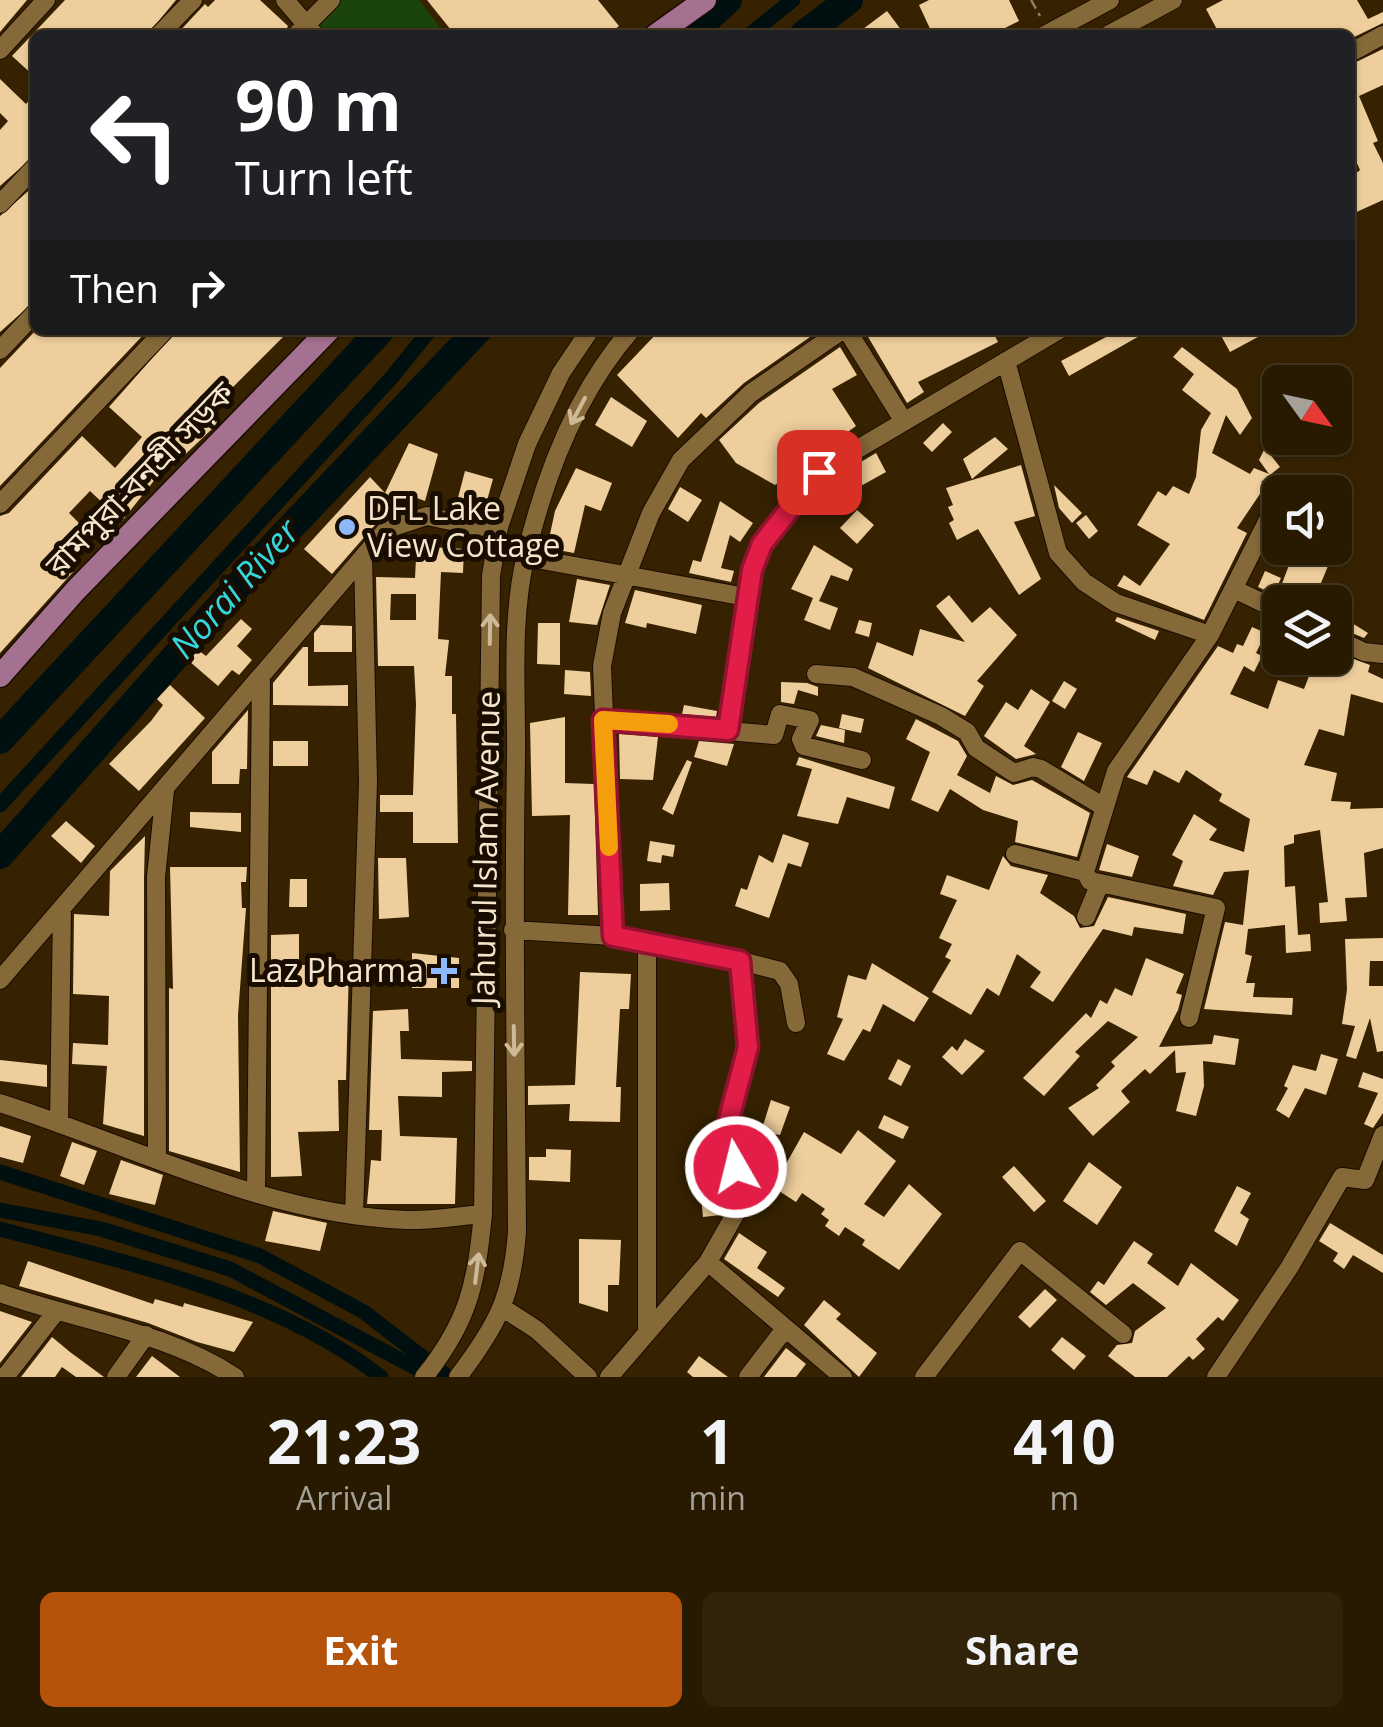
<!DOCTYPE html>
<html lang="en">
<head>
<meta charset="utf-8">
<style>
	:root { --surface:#281a00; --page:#30230a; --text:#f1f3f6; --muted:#a5a199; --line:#443822; --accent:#b45309 }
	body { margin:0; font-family:"Open Sans","Noto Sans Bengali",sans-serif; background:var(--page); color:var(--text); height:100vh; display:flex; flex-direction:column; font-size:38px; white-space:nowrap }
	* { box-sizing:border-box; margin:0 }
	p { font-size:32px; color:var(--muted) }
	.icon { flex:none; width:55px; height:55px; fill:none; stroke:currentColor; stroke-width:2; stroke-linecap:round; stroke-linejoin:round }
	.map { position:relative; height:1377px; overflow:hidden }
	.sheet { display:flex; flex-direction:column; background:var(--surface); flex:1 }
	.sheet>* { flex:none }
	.banner { position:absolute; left:30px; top:30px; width:1325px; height:305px; border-radius:15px; box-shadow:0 2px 8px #0004,0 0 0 2px var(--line); background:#202124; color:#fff; overflow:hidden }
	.needle { width:65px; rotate:123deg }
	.fabs { position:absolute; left:1262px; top:365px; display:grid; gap:20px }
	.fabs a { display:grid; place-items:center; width:90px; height:90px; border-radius:15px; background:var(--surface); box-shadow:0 2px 8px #0004,0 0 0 2px var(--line); font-size:50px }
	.pin { position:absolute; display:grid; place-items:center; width:85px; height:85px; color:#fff; margin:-42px; border-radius:20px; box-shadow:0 5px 15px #0006 }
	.me { position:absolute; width:110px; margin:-55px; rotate:352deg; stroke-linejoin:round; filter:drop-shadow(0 0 8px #0008) }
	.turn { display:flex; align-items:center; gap:35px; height:210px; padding:0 40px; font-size:45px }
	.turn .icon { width:130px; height:130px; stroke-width:2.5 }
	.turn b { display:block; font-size:70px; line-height:85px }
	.then { display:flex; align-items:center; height:95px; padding:0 40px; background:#0003; gap:20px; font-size:38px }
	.eta { display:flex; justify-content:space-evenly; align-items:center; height:170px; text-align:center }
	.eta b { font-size:60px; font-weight:700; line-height:70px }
	.action { display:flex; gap:20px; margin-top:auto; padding:20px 40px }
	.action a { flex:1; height:115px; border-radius:15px; background:var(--accent); color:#fff; font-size:40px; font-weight:700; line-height:115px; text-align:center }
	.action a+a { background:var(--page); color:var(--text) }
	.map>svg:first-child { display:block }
	.green { fill:#1a440b }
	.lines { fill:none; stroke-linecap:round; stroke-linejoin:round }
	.canal { stroke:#000f10; stroke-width:15 }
	.river { stroke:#000f10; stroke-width:28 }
	.building { fill:#eece9c; fill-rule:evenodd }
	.minor-casing { stroke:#1a0c00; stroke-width:20 }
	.major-casing { stroke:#1a0c00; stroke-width:25 }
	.path { stroke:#907e60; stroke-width:2.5; stroke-dasharray:10 5; stroke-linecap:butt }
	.minor { stroke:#866939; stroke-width:18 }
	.major { stroke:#a47190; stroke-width:22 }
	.oneway { stroke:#ceba99 }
	.route-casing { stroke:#92132f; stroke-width:25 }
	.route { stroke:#e11d48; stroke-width:18 }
	.slow { stroke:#f59e0b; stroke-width:18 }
	.poi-dot { fill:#8db9fc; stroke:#180d00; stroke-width:4 }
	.labels { text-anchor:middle; stroke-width:10; stroke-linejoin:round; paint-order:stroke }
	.street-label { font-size:32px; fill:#f5e5cc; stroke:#180d00 }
	.poi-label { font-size:32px; fill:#f5e5cc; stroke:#180d00; text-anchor:start }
	.water-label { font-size:35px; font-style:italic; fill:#33d6dc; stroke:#180d00 }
</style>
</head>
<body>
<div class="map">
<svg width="1383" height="1377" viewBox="0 0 1383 1377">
	<rect width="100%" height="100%" fill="#362200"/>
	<path class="green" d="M338,0H419L446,35H323L312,23Z"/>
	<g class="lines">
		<path class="canal" d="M749,35L793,0
			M0,805L392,377L430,330
			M0,1172L260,1256L364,1312L448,1377
			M0,1210L101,1229L230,1269L429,1375
			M0,1229C130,1264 273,1293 381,1377"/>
		<path class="river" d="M690,35L728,0
			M803,35L849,0
			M0,740L381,330
			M0,855L275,544L478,330"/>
	</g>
	<path class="building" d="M0,0H27L0,32Z
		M65,0H176L147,35H35V77L12,56Z
		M215,0H260L288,26L284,35H176L205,4L208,7Z
		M427,0H598L619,26L608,35H455Z
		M929,0H1009L1019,21L991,35H933L919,5Z
		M1223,0H1357L1368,19L1383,12V23L1350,39V35H1220L1206,9Z
		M887,11L905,35H855Z
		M1383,49V85L1359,96L1378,141L1373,143L1383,163V200L1350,215V178L1360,170L1350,147V65Z
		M0,79L26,104L35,94V155L0,186V130L8,121L0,113Z
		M35,185V301L0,332V216Z
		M36,330L147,331L0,486V368Z
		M177,330H276L283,337L234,386L212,415L218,421L214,427L172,467L168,463L122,521L90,491L69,513L90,534L62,561L73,572L0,653V516L9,513L82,436L115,468L142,437L109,407Z
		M660,330H820L744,383L706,418L701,413L678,438L617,375Z
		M864,330H992L998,342L918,382L924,392L907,403Z
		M1105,330H1150L1069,376L1061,361L1108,336Z
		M1218,330H1271L1230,352Z
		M840,347L857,375L832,389L856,426L775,485L736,463L719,440L759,403Z
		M1182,347L1237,389L1252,418L1240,435L1226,415L1212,453L1250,474L1254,468L1269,474L1259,460L1265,448L1280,467L1261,482L1266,485L1237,528L1247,533L1204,620L1117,586L1124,575L1140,586L1170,544L1137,525L1158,491L1166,496L1173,486L1189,494L1196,477L1201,430L1211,413L1182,390L1194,374L1173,357Z
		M611,397L647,421L632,447L595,425Z
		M943,423L952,432L932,452L923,443Z
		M995,437L1008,449L972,479L963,459Z
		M409,443L438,454L425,501L403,493L332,574L304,549L370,477L385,493Z
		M876,453L886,472L841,497L832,479Z
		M1021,465L1035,516L1014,522L1041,579L1019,595L978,529L957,540L949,523L954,520L948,507L953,505L946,488Z
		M576,468L612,483L601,511L585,505L574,553L547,548L555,511Z
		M465,471L493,479L483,515L455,509Z
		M1054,485L1082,513L1072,523L1059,508Z
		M680,487L702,500L688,522L668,509Z
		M720,501L753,523L740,542L730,535L721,568L734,571L731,582L689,573L693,560L701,562Z
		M857,510L874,525L857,544L840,528Z
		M1086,515L1098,531L1089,539L1076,523Z
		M417,539L430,540V547L464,549L463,573L441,572L438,639L449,640L445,676H452V714H456L458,843H413V812H380V795H413L416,704L414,666H378L376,577L415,578ZM391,594H416V620H390Z
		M814,545L853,569L848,581L831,575L819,601L838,608L830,630L804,620L813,598L791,589Z
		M1295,549L1328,566L1321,583L1338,592L1332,602H1305L1308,597L1280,589Z
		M1265,571L1281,578L1274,594L1258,587Z
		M577,579L610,585L597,625L569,622Z
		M635,590L702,605L696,634L647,623L646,628L625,623Z
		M949,595L972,623L990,607L1017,635L977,681L984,686L965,716L868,668L877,642L913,656L920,629L965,642L936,606Z
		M1117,617L1159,631L1155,640L1115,621Z
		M1335,617L1352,623L1368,633L1364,638L1335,626Z
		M241,619L252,629L237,646L252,660L239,675L232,670L218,686L189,661L198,650L206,656Z
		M859,620L872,623L869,637L855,633Z
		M538,623H560V665L537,664Z
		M321,625L352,626V652H314V633Z
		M1252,627L1266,633L1256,653L1262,656L1254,672L1244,666L1230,694L1268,709L1278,680L1304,689L1316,658H1335V652L1370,665L1368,672L1383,679V703L1351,694L1344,736L1319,729L1304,765L1337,773L1331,801L1351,802L1350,809L1383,808V848L1364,853L1367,897L1345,898L1347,921L1320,923L1319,903L1328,902L1320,830L1294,835V843L1284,846L1285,887L1295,886L1298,935L1310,934L1311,951L1286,953L1285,925L1248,929L1245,954L1252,956L1246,983H1255L1253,997L1293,998L1292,1015L1204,1009L1225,922L1243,925L1249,870L1224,872L1213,895L1173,886L1183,861L1172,855L1194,814L1217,829L1209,840L1244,852L1250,819L1219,801L1222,794L1186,770L1179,783L1154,770L1147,785L1127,777L1218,646L1233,653L1237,644L1243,646Z
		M303,647H308V686L348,685V706L273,705V683Z
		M565,670L590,672L591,696L564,694Z
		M1064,681L1077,689L1065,709L1052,701Z
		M781,682L807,683L818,687V696L798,690L794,704L781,702Z
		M170,685L205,718L139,791L109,764L151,721L163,705L157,699Z
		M1031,689L1050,702L1024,746L1036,754L1016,759L984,736L1006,702L1018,710Z
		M684,705L717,711L716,717L682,714Z
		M248,710L247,769H240L239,784H212V752Z
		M842,714L864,719L861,733L839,728Z
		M565,717V783L594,784L598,915H568L570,815L532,816L530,723Z
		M916,719L958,741L967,756L957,775L990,793L996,776L1013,785L1032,780L1090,813L1077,857L1015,842L1018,821L983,810L950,789L938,812L911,800L930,752L906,739Z
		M821,725L845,730L844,743L816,736Z
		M1078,732L1102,743L1084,781L1061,767Z
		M619,734L658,737L653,780L620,779Z
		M273,741H308V766H273Z
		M699,741L734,744L727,766L694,757Z
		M799,757L895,787L889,809L847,797L838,824L797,816L812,769L796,765Z
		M687,760L692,762L673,815L662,809Z
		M190,812L241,813V832L190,827Z
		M66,821L95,846L81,863L51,836Z
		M783,834L809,843L801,867L788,863L769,918L735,906L741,888L747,890L759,855L773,863Z
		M145,836L144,877V1136L103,1124L107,1066L72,1064L73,1043L108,1045L109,996L73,994L74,914L109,916L110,871Z
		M650,841L675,845L673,857L662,855L661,863L647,861Z
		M1107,844L1139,856L1132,877L1099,870Z
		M1003,856L1011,866L1048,875L1040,893L1074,916L1080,928L1094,926L1108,897L1186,914L1183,934L1134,927L1132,936L1103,929L1053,1002L1030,987L1041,972L1017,954L999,996L987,988L971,1015L932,992L951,960L945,957L952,944L939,938L957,900L940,894L947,875L989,890Z
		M378,858H406L409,917L379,919Z
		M170,867H247L246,882H241L242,908H246L238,1015L240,1172L169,1151V988L173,989Z
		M290,879H307V907H289Z
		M669,883L670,910L640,911V884Z
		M299,934V965H349L346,1080H338L339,1131L298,1132L302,1176L271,1177V935Z
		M1383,938V961H1370L1369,986H1383V1051L1377,1052L1370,1018L1356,1059L1346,1056L1355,1026L1342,1024L1347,990L1345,939Z
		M412,953L459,958V988H412Z
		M1146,958L1184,974L1176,993L1182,995L1178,1010L1159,1047L1212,1044L1214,1035L1239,1039L1235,1065L1203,1061L1204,1086L1196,1116L1176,1111L1186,1072L1176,1073L1175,1050L1150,1074L1145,1069L1121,1091L1130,1102L1093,1136L1068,1108L1099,1088L1096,1085L1115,1066L1111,1062L1138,1037L1108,1021L1075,1052L1080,1056L1044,1096L1023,1078L1086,1013L1091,1018L1100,1000L1107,1004L1115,988L1132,996Z
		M872,963L929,998L914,1022L883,1004L870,1032L863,1029L844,1061L827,1054L843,1019L837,1017L848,975L866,980Z
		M580,972L631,974L629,1009H620L616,1087H621L620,1122L569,1121L570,1104L528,1105V1086L575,1085Z
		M408,1009L409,1031H400L401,1059L472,1061V1071L442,1072V1097L398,1096L400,1136L457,1138L455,1204H367L371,1160L381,1161L382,1130H369L373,1011Z
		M965,1039L985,1051L962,1075L942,1057L952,1046L957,1051Z
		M1321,1054L1338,1059L1326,1095L1305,1088L1289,1118L1276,1110L1288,1088L1284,1086L1293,1065L1316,1071Z
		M898,1059L911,1066L901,1086L888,1079Z
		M0,1060L47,1065V1087L0,1081Z
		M1363,1072L1383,1079V1113L1373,1128L1364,1124L1378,1093L1358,1087Z
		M771,1100L790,1107L780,1135L761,1132Z
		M884,1115L909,1127L903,1139L878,1128Z
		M0,1126L31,1136L23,1163L0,1157Z
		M858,1130L896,1161L864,1204L884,1217L909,1184L942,1214L899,1270L862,1245L865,1240L845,1227L839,1236L825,1226L829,1220L821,1214L825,1209L802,1193L796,1202L773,1187L804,1132L841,1154Z
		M72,1142L97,1151L84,1185L60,1176Z
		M546,1149L571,1150L570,1182L529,1180V1157H546Z
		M121,1160L163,1175L155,1205L109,1194Z
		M1089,1162L1122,1187L1097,1225L1063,1201Z
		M1014,1166L1046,1201L1034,1212L1002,1177Z
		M1237,1186L1251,1193L1240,1213L1249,1219L1237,1246L1214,1231Z
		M728,1194L721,1215L703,1217L701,1197Z
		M273,1211L327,1223L320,1251L265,1241Z
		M1330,1223L1383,1255V1273L1353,1255L1344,1269L1333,1261L1338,1253L1319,1241Z
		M739,1233L767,1252L757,1268L785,1288L778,1297L724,1259Z
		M579,1239L621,1240L619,1285H608V1312L579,1303Z
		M1134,1241L1153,1254L1147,1263L1178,1286L1191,1263L1239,1300L1223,1321L1218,1317L1196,1339L1205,1349L1193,1360L1189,1356L1167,1377H1135L1108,1356L1117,1345L1132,1343L1135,1331L1166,1308L1133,1283L1106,1305L1090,1292L1098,1281L1104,1285Z
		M28,1261L153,1304L155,1299L183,1307L184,1303L253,1322L234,1352L197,1342L148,1323L19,1286Z
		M1045,1289L1057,1300L1030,1328L1018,1317Z
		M824,1300L841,1314L836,1319L877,1353L859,1377L804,1325Z
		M0,1311L32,1322L0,1363Z
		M52,1337L70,1352L104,1377H76L62,1367L55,1377H21Z
		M1062,1337L1086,1356L1074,1370L1051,1350Z
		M786,1348L806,1364L796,1377H764Z
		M152,1356L180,1377H136Z
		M699,1356L728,1377H693L687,1372Z"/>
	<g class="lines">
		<defs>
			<path id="minor" d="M285,0L315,35
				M159,35L193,0
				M296,35L331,0
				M1045,35L1110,0
				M1108,35L1173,0
				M0,50L46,0
				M1350,53L1383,35
				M0,204L35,167
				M847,330L903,420
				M0,350L35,313
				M1006,361L1058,553L1084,582L1116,603L1210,635
				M0,504L165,330
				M525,557L746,597
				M1234,589L1280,611
				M1335,638L1364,652L1383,654
				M816,674L853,677L941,716L967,732L976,748L1014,773L1033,767L1041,769L1104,807
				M603,720L774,735L780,714L810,720L801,739L804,746L862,760
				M728,730L752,570L762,545L819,472L1059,330
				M1015,854L1085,872
				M1100,883L1090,881L1085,872L1116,771L1210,635L1272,512
				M1086,917L1100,883L1216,908L1189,1018
				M513,930L613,936L647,945V1333
				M613,936L602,666L612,613L651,513L681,460L751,393L842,330
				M741,961L780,971L789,984L796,1023
				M0,980L387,529L427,516L498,531
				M0,1103C131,1145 266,1215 406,1220C431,1221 457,1216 483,1214
				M59,1124L62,908
				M157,1159L156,877L165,790
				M256,1191L261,678
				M354,1215L368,782L363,557
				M708,1262L843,1377
				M0,1293C78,1321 165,1331 235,1377
				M503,1308L537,1330L588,1377
				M5,1377L55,1313
				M116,1377L146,1335
				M424,1377C469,1321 476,1284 483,1214L491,576L499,527L527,444L561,373L590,330
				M458,1377C498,1324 512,1297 517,1232C516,1074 513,917 516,760C517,694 510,620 526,555C545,475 577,392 631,330
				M609,1377L708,1262L737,1211L742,1189L724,1138L748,1047L741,961L647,945
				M748,1377L784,1330
				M924,1377L1020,1251L1123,1334
				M1216,1377L1289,1268L1342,1177L1365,1180L1383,1135"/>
			<path id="major" d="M656,35L705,0
				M0,676L76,590L329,330"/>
		</defs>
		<use href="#minor" class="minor-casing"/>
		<use href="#major" class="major-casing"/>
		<path class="path" d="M1031,0L1040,16"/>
		<use href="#minor" class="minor"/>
		<use href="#major" class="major"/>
	</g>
	<defs><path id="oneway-shaft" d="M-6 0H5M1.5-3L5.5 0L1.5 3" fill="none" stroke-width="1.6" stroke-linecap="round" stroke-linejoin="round" transform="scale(2.5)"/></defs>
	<g class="oneway">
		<use href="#oneway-shaft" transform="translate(578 411) rotate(118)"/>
		<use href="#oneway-shaft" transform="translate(490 629) rotate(-89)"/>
		<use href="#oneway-shaft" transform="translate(514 1041) rotate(89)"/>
		<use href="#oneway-shaft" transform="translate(477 1268) rotate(-83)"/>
	</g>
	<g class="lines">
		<defs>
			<path id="route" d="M736,1167L724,1138L748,1047L740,961L613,936L603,720L728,730L752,570L762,544L819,472"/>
		</defs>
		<use href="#route" class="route-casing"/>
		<use href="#route" class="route"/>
		<path class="slow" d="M609,847L603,720L669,724"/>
	</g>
	<g class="poi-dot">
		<circle cx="347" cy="527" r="10"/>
		<path d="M439 956h10v10h10v10h-10v10h-10v-10h-10v-10h10z"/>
	</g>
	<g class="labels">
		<g class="street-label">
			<text transform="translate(140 479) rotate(-46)" y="11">রামপুরা-বনশ্রী সড়ক</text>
			<text transform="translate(486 848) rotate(-89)" y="11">Jahurul Islam Avenue</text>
		</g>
		<g class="poi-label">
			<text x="367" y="520">DFL Lake<tspan x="367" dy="37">View Cottage</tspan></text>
			<text x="424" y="982" text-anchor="end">Laz Pharma</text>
		</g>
		<g class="water-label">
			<text transform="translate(235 589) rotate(-48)" y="12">Norai River</text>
		</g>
	</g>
</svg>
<div class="fabs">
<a><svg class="needle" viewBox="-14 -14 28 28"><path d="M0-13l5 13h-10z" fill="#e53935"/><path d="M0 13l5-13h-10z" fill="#a5a199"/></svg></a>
<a><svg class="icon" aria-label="sound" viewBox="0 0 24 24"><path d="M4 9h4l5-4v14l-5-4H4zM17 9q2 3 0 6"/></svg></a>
<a><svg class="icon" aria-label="layers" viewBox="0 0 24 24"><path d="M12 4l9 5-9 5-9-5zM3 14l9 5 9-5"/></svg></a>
</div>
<div class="pin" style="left:819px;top:472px;background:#d93025"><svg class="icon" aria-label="arrive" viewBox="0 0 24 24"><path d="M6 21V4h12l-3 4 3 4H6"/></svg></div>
<svg class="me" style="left:736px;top:1167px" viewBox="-20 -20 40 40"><circle r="17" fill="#e11d48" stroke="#fff" stroke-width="3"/><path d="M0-11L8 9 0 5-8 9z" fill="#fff"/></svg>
<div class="banner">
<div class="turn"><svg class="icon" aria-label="left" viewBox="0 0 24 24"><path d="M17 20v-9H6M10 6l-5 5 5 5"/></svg><div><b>90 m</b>Turn left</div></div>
<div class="then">Then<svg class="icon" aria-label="right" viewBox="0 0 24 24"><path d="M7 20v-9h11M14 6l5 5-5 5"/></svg></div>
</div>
</div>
<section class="sheet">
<div class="eta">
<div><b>21:23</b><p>Arrival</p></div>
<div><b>1</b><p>min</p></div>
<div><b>410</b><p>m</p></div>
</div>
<div class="action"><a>Exit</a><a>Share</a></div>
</section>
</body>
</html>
